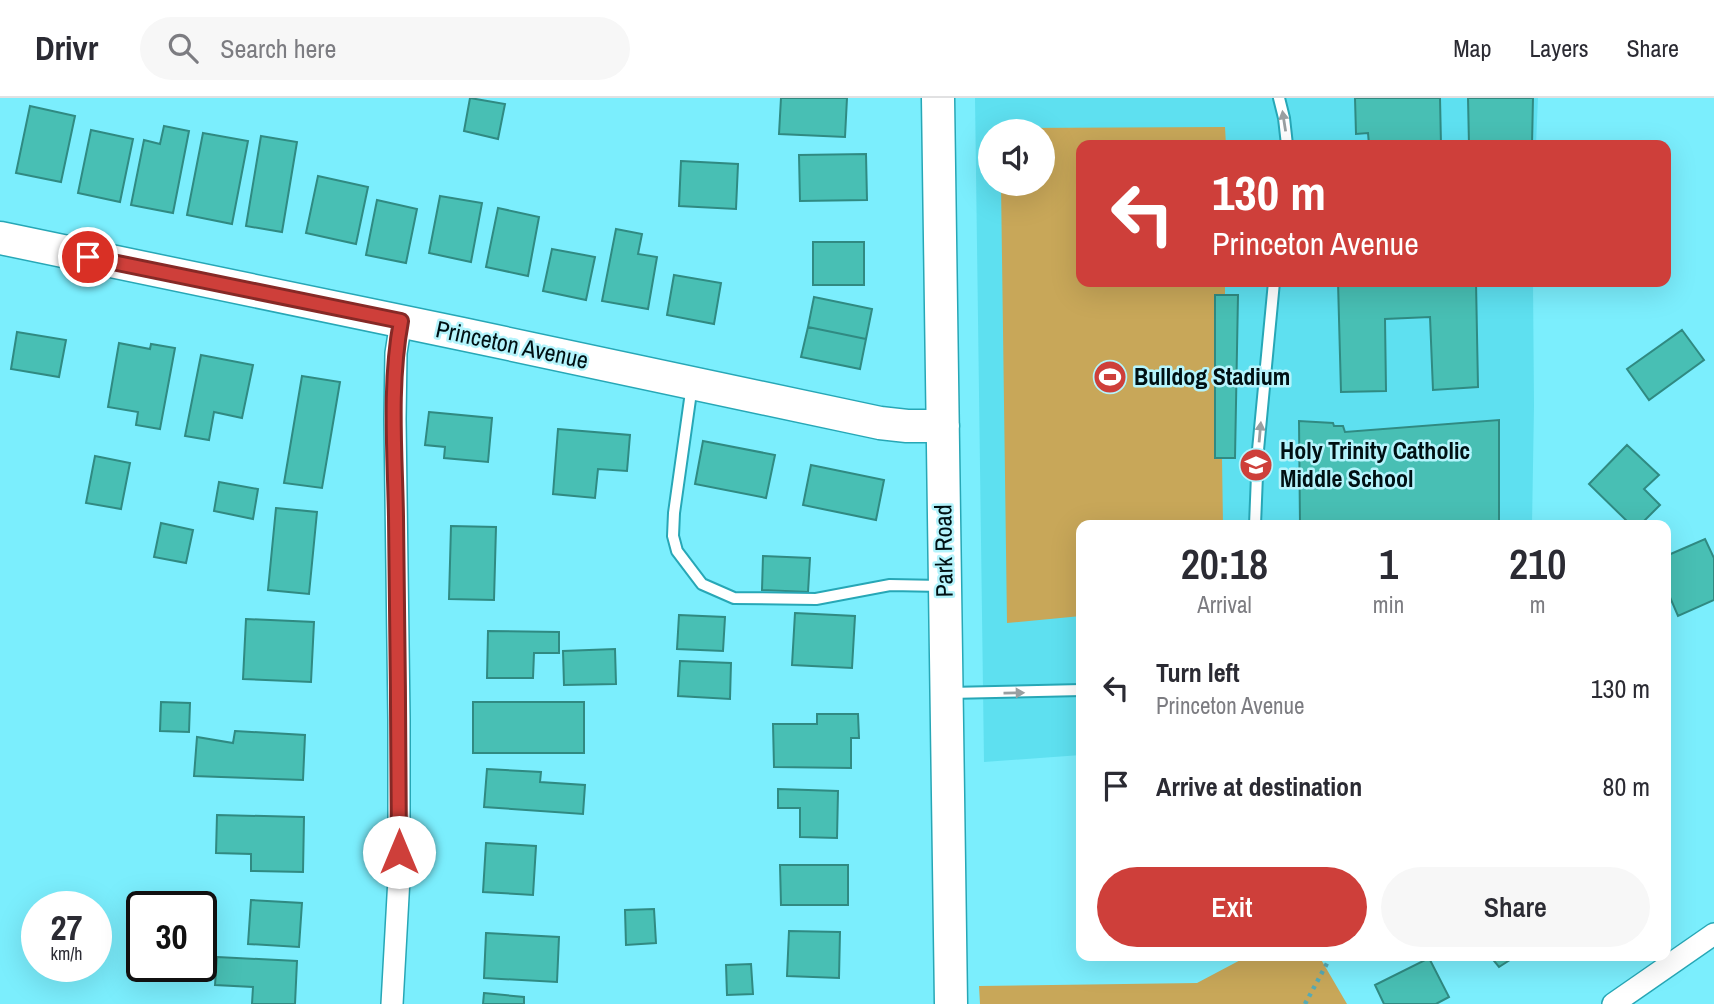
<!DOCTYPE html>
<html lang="en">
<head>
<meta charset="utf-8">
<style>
	:root { --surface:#fff; --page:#f7f7f7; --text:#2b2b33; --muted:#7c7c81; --line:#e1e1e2; --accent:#ce3f3a }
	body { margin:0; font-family:"Archivo Narrow",sans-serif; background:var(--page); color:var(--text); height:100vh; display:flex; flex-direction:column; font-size:26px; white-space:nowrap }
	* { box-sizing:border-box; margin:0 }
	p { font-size:23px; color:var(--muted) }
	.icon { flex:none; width:38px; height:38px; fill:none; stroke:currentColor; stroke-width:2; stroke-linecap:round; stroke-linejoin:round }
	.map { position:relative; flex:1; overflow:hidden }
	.side { position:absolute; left:1076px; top:422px; width:595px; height:441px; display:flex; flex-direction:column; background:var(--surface); border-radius:14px; box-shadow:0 7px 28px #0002 }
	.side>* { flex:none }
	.banner { position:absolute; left:1076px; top:42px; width:595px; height:147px; border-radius:14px; box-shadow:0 7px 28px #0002; background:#ce3f3a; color:#fff; overflow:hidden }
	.controls { position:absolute; left:978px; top:21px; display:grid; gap:14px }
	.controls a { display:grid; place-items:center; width:77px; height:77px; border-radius:50%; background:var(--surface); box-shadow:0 7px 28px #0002; font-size:35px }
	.speed { position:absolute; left:21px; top:793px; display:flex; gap:14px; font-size:35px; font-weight:700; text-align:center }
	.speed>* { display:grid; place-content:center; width:91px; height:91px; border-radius:50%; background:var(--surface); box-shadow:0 7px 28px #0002; line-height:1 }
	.speed small { font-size:18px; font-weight:400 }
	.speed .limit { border:4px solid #111; border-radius:10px; background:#fff; color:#111 }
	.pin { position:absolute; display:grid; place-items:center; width:60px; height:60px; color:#fff; margin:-30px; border:4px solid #fff; border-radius:50%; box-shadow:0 2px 7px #0007 }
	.me { position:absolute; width:77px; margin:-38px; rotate:0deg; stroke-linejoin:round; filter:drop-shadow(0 0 5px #0008) }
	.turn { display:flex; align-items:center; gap:24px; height:147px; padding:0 21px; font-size:32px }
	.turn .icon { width:91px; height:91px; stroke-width:2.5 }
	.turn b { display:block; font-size:49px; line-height:60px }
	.eta { display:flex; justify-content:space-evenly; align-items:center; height:119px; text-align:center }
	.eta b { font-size:42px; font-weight:600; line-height:49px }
	.cta { display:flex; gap:14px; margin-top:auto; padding:14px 21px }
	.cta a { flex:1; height:80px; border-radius:42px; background:var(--accent); color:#fff; font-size:28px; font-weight:600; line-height:80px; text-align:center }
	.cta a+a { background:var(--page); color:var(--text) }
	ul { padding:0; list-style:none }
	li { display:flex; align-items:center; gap:21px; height:98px; padding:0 21px }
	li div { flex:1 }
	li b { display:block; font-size:26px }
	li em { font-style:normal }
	header { display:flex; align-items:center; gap:42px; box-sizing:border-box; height:98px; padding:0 35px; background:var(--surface); border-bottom:2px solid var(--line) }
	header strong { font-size:33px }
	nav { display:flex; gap:38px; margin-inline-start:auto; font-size:24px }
	.search { width:490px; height:63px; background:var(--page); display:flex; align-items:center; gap:18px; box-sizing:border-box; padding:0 24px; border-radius:38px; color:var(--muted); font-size:26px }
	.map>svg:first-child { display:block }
	.built { fill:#5ee0f0; fill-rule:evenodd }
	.green { fill:#c8a759 }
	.building { fill:#48bfb4; stroke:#308a82; stroke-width:2 }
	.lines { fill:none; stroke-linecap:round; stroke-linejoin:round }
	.lane-casing { stroke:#27a7b6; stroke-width:14 }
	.street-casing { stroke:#27a7b6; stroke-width:24 }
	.secondary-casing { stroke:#27a7b6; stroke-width:35 }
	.path { stroke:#55aab5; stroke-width:4.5; stroke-dasharray:3.5 5; stroke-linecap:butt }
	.lane { stroke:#fff; stroke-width:10 }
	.street { stroke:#fff; stroke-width:21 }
	.secondary { stroke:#fff; stroke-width:32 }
	.oneway { fill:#999fa1 }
	.route-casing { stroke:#862926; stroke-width:18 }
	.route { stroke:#ce3f3a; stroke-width:12 }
	.labels { text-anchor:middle; stroke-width:5; stroke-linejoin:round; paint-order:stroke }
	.street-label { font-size:24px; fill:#001013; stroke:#b5f4fc }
	.poi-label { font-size:24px; font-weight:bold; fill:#001013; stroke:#b5f4fc; text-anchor:start }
</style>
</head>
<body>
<header>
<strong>Drivr</strong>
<div class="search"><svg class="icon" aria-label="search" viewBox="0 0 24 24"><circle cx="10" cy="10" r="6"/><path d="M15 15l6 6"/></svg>Search here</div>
<nav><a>Map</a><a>Layers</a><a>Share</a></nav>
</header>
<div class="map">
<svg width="1714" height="906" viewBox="0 0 1714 906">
	<rect width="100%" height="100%" fill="#7beefd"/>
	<path class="built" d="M975,0H1538L1536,47H1082V184H1533L1534,308L1532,427H1082L1081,657L984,664ZM990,33H1043V86H990Z"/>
	<path class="green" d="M1225,29L1226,47H1082V184H1225V197H1215V360H1222L1223,427H1082L1081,518L1007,525L1001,86H1043V33H1000V30Z
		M1248,858H1319L1347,906H980L979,888L1197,885Z"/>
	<path class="building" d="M470,0L505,6L498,41L464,33Z
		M781,0H847L845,39L779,36Z
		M1355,0H1440L1441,47H1369L1368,35L1356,36Z
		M1468,0H1533L1532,47H1469Z
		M30,8L75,18L61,84L16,75Z
		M164,28L189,33L173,115L131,107L144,42L160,46Z
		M91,32L133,41L120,104L78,95Z
		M203,35L248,43L232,126L187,117Z
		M261,38L297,44L282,134L246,128Z
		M866,56L867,102L800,103L799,57Z
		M681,63L738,66L736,111L679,108Z
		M318,78L368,89L356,146L306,135Z
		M440,98L482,105L471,164L429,155Z
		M377,102L417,111L406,165L366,157Z
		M498,110L539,119L528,178L486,169Z
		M616,131L642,136L638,156L657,159L648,211L602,203Z
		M813,144H864V187H813Z
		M552,151L595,159L586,202L543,193Z
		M674,177L721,185L714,226L667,217Z
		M1338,184H1476L1478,289L1433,292L1430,219L1385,221L1386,293L1341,294Z
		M1215,197H1238L1235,360H1215Z
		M814,199L872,211L866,241L808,229Z
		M808,229L866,241L860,271L801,259Z
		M1682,232L1704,262L1649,302L1627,271Z
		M17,234L66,242L59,279L11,271Z
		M119,245L150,251L151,246L175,250L160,331L136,327L138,314L108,309Z
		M201,257L253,267L242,320L214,314L209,342L185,338Z
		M302,278L340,284L322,390L284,385Z
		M429,314L492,320L488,364L444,360L445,349L425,347Z
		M1499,322V427H1300L1299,323L1333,325L1334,328H1343L1345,334Z
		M558,331L630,337L627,373L598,371L595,400L553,396Z
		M703,343L775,357L766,400L695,386Z
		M1627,347L1659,377L1644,391L1660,407L1640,427H1631L1589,386Z
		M95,358L130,365L121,411L86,405Z
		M811,367L884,382L876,422L803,407Z
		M219,384L258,391L253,421L214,413Z
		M276,410L317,414L309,496L268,492Z
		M161,425L193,432L186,465L154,459Z
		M451,428L496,429L494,502L449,501Z
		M1705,441L1714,460V502L1678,518L1666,490V458Z
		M763,458L810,460L808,494L762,492Z
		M795,515L855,518L852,570L792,567Z
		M679,517L725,519L723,553L677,551Z
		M246,521L314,524L311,584L243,581Z
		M488,533L559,534V555H534L533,580H487Z
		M615,551L616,586L564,587L563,553Z
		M680,563L731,565L730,601L678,598Z
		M161,604L190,605L189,634L160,633Z
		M473,604H584V655H473Z
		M817,616H858L859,640H851V670L774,669L773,626H817Z
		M235,633L305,637L303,682L194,678L197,639L233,645Z
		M487,671L541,674L540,684L585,687L583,716L484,709Z
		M778,691L838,693L837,740L800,739V710H778Z
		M217,717L304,719L303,774L251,773V756L216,755Z
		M486,745L536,748L533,797L483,794Z
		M780,767H848V807H781Z
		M251,802L302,805L299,849L248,846Z
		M654,811L656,845L626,847L625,812Z
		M789,833L840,834L839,880L787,878Z
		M486,835L559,839L557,884L484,880Z
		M1490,858H1516L1499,869Z
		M217,859L297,863L295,906H252L253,889L215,887Z
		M1429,860L1449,899L1436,906H1384L1375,887Z
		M751,866L753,896L727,897L726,867Z
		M484,895L524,899V906H483Z"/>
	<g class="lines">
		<defs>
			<path id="lane" d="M1279,0L1284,20L1287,47
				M692,287L674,415L673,438L677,453L702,486L734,500L816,501L890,487L942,488
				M1255,427L1258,352L1274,184
				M949,595L1082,592"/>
			<path id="street" d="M392,906L399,780V621L395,321L396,255L401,223
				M1613,906L1714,836"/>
			<path id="secondary" d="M938,0L951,906
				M0,140L462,236L880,325L907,328H943"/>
		</defs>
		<use href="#lane" class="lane-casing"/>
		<use href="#street" class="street-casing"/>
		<use href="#secondary" class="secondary-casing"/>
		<path class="path" d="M1305,906L1331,858"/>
		<use href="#lane" class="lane"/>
		<use href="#street" class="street"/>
		<use href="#secondary" class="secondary"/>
	</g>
	<defs><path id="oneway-solid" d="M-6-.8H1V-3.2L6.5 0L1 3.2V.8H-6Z" transform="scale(1.75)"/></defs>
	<g class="oneway">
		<use href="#oneway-solid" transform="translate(1284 23) rotate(-99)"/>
		<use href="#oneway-solid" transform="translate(1260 334) rotate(-85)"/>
		<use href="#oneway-solid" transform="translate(1014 595) rotate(-1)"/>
	</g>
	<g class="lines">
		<defs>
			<path id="route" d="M88,159L401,223C389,287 395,355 396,419C397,531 399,642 399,754"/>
		</defs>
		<use href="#route" class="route-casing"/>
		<use href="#route" class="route"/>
	</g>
	<defs>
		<symbol id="stadium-disc" viewBox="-11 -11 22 22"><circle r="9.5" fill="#ce3f3a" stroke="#b5f4fc"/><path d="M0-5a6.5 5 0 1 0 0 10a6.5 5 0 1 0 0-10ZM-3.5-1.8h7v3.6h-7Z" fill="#fff"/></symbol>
		<symbol id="school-disc" viewBox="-11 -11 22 22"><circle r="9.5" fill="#ce3f3a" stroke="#b5f4fc"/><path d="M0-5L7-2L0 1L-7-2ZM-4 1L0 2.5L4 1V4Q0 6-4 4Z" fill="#fff"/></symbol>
	</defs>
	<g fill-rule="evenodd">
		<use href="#stadium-disc" x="1091" y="260" width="38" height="38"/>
		<use href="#school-disc" x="1237" y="348" width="38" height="38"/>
	</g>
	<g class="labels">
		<g class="street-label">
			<text transform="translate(512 247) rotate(12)" y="8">Princeton Avenue</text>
			<text transform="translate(944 453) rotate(-91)" y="8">Park Road</text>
		</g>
		<g class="poi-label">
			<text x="1134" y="287">Bulldog Stadium</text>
			<text x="1280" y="361">Holy Trinity Catholic<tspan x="1280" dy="28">Middle School</tspan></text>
		</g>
	</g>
</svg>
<div class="controls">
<a><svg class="icon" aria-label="sound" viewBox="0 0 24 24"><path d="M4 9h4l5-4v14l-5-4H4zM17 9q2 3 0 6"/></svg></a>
</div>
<div class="speed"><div>27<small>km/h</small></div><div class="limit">30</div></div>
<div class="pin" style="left:88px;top:159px;background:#d93025"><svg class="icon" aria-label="arrive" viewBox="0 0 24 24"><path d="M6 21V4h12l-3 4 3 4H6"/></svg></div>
<svg class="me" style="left:399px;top:754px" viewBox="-20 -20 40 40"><circle r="19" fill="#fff"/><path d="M0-13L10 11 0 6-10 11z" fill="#ce3f3a"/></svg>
<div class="banner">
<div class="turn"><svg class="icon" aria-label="left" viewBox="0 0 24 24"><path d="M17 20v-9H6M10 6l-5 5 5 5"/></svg><div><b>130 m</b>Princeton Avenue</div></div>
</div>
<section class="side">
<div class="eta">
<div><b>20:18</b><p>Arrival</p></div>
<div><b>1</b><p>min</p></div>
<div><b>210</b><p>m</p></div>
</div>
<ul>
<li><svg class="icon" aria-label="left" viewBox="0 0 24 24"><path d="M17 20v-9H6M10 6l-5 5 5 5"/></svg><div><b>Turn left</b><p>Princeton Avenue</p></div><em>130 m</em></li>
<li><svg class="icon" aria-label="arrive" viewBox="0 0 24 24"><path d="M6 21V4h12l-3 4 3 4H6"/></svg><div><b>Arrive at destination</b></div><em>80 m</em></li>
</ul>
<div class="cta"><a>Exit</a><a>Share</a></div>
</section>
</div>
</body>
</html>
